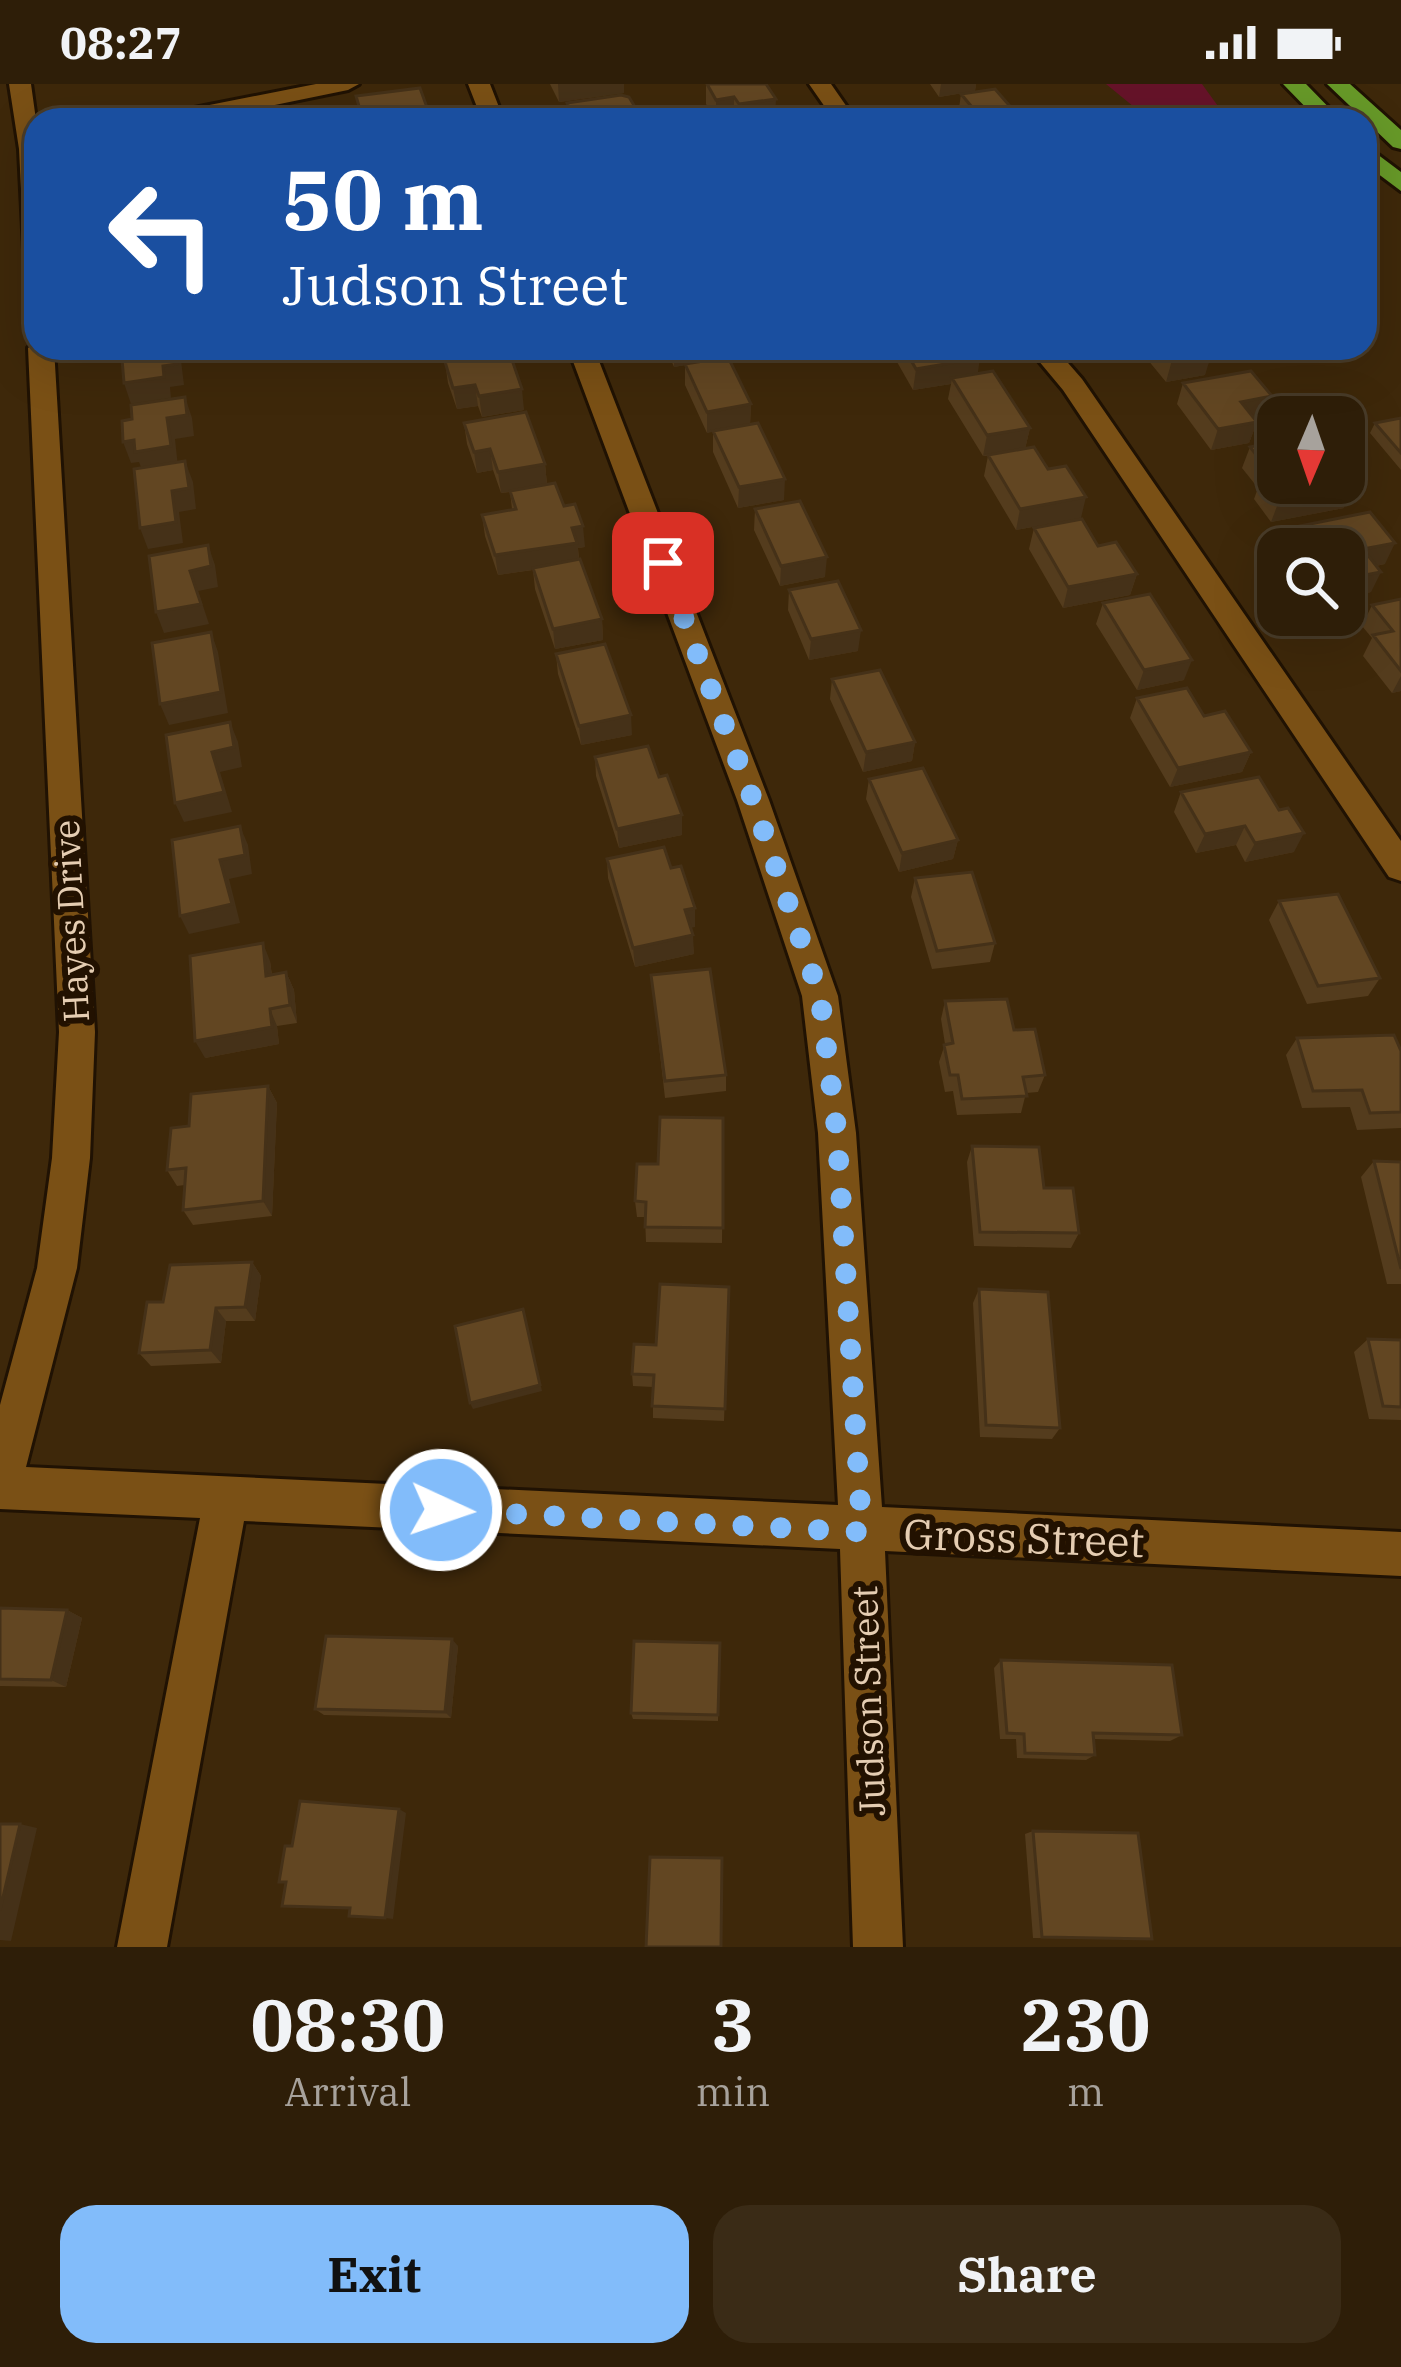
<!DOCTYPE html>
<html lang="en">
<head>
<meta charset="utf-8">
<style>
	:root { --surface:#2e1e08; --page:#3a2b16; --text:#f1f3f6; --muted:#a7a29c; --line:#493c29; --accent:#82bcfa }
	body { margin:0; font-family:"IBM Plex Serif",serif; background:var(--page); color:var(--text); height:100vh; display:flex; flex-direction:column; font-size:45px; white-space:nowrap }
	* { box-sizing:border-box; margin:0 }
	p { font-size:39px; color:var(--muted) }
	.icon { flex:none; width:66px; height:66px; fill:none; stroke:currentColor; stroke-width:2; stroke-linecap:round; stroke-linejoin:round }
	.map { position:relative; height:1863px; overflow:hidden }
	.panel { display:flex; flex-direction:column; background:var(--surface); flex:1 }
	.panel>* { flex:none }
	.hud { position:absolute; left:24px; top:24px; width:1353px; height:252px; border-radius:36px; box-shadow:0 12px 48px #0002,0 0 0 3px var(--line); background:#1a4fa0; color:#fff; overflow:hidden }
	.needle { width:78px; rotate:182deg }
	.controls { position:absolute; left:1257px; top:312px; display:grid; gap:24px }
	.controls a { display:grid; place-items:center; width:108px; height:108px; border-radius:24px; background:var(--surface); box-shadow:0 12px 48px #0002,0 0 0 3px var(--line); font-size:60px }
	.pin { position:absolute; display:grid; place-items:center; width:102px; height:102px; color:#fff; margin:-51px; border-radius:24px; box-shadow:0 6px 18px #0006 }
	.me { position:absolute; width:132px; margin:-66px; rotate:93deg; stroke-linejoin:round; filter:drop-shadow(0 0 9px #0008) }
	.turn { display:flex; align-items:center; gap:42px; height:252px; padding:0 60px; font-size:54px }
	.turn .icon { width:156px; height:156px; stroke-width:2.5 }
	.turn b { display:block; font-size:84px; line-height:102px }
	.eta { display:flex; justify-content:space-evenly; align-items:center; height:204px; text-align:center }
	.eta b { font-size:72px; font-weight:800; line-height:84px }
	.button { display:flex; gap:24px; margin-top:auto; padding:24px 60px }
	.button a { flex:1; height:138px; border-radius:36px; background:var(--accent); color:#111; font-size:48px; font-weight:800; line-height:138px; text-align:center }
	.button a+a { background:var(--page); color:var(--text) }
	.status { display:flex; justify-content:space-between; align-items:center; height:84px; padding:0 60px; background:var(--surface); direction:ltr }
	.status svg { height:33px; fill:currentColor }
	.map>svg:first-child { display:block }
	.green { fill:#661329 }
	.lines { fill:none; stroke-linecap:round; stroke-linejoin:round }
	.minor-casing { stroke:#201203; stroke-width:6 }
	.highway-casing { stroke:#201203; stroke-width:6 }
	.minor { fill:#7a5015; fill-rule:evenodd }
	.highway { fill:#679928; fill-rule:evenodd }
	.wall { fill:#543c1d }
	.shaded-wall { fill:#453118 }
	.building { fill:#624622; stroke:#453118; stroke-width:3 }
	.route { stroke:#82bcfa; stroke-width:21; stroke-dasharray:0 37.8 }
	.labels { text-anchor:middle; stroke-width:12; stroke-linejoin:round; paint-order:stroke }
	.street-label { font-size:36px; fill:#e5cdb2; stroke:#210 }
	.near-street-label { font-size:42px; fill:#e5cdb2; stroke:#210 }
</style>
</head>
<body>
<div class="status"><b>08:27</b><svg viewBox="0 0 49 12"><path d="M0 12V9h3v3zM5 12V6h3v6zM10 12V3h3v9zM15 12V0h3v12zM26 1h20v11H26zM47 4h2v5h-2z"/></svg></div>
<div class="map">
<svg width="1401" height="1863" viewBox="0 0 1401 1863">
	<rect width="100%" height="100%" fill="#3e280a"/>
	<path class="green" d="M1106,0H1202L1228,36H1150Z"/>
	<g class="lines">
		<defs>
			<path id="minor" d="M9,0H31L36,36V172L24,165L19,65Z
				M316,0H359L348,6L201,36H158L169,29Z
				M468,0H490L504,36H482Z
				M809,0H831L856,36H834Z
				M36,258V264H54L95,948L90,1074L77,1184L26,1383L838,1421L818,1049L802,912L737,716L568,264H594L769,716L838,912L856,1049L882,1423L1401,1448V1492L885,1467L903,1863H853L840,1465L244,1437L167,1863H117L200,1434L0,1425V1321L37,1184L52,1074L59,948L28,264Z
				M1028,264H1055L1082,295L1401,757V797L1389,793L1063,306Z"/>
			<path id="highway" d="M1283,0H1306L1341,36H1318Z
				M1327,0H1350L1401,46V65L1393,63Z
				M1365,61L1401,88V107L1365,80Z"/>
		</defs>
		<use href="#minor" class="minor-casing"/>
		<use href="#highway" class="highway-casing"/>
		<use href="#minor" class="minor"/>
		<use href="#highway" class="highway"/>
	</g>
	<path class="wall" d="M550,0H624V9L559,18Z
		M706,0L775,29L789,36H735L734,33L716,36L706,20Z
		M930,0H976L975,7L939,13Z
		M961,10L1022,36H963L958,31Z
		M456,264H508L524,326L482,333L478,322L457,325L448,299L445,278L464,275L463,266L457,267Z
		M666,264H730L728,274L751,320L750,341L784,416L738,424L713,368V347L707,349L685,301V281L674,283Z
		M889,264H974L978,289L1030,344L1025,365L1081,434L1016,446L984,392L988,372H983L948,315L951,300L913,306Z
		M1138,264H1208L1205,291L1166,298Z
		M1183,299L1272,312L1264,333L1255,335L1257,338L1249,359L1211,366L1177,320Z
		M1401,334V386L1370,349L1375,339Z
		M464,339L545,380L547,400L564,422L585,463L578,464L579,475L602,535L603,556L555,565L535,505L533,486L498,491L485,452L482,431L512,425L510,408L501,409L493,386L477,389L467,360Z
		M1250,363L1344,424L1271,438L1254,415L1258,404L1242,384Z
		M755,425L825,493L780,502L754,446Z
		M1300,442L1385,480L1376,482L1371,508L1344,514V465H1293L1291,463Z
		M1034,444L1098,462L1137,490L1130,511L1063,524L1029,465Z
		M789,506L858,567L809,576L788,526Z
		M1401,515V607L1392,609L1363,572L1372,554L1362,542L1372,521Z
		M1103,519L1184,596L1137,606L1096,540Z
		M556,570L632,651L581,661L558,590Z
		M832,595L915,658L912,677L863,688L830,615Z
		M1137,614L1204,632L1251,668L1242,688L1170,703L1130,634Z
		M595,673L659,693L682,751L619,764L596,692Z
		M869,695L958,756L953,775L899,788L866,715Z
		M1181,708L1279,726L1294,768L1245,778L1236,761L1196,769L1174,728Z
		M607,775L671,784L695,843H691L694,870L635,883L608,794Z
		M915,794L995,859L990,878L932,885L911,813Z
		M1279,817L1380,894L1368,912L1307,920L1269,836Z
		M270,877L272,891L286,888L294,906L297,939L277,942L279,960L205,974Z
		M651,891L726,991V1007L665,1014Z
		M945,917L1045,991L1038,1008L1026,1009L1021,1029L957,1031L953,1007L945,1008L939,978L945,960L941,935Z
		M1297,954L1401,967V1044L1357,1046L1350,1023L1302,1024L1286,971Z
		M268,1002L277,1019L272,1132L193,1141L183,1126L185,1101L177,1102L167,1086L189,1042Z
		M723,1034L722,1159L646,1158L645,1133H637L635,1117L658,1080Z
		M972,1062L1044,1104L1079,1149L1071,1164L974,1162L967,1078Z
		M1374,1077L1401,1078V1200H1387L1361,1093Z
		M252,1178L261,1192L255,1237H226L221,1279L151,1282L139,1269L163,1218Z
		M729,1203L724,1337L653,1334V1303L633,1302L632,1290L656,1261Z
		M979,1205L1060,1344L1052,1355L980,1353L973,1219Z
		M1368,1255L1401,1256V1336L1369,1335L1354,1268Z
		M0,1524L67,1526L82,1534L66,1603L0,1602Z
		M720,1559L718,1637L633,1635L631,1629Z
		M458,1562L451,1634L324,1631L315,1625Z
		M1001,1576L1182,1651L1170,1657L1094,1655L1095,1671L1086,1676L1017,1674L1016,1655H1000L994,1584Z
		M1033,1747L1152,1855L1033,1854L1025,1750Z"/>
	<path class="shaded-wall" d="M558,0H624V9L559,18Z
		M941,0H976L975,7L939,13Z
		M734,13V33L716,36V16Z
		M776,15L775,36H738L739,20Z
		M635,23V36H574L573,33Z
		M429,29L430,36H380Z
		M175,264H179L180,268L184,301L170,303L171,314L131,320L124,299L163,282Z
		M674,264H730V274L674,283Z
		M1212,269L1205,291L1166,298L1172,276Z
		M980,274L977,295L952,294L951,300L913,306L916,285Z
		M475,301L478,322L457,325L453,304Z
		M522,305L524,326L482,333L479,312Z
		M1272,312L1264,333L1234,339L1241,318Z
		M185,313L192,334L194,352L175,355L178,383L143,389L139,378L131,379L123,358L167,334Z
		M751,320L750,341L707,349V328Z
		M1257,338L1249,359L1211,366L1218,345Z
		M1030,344L1025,365L983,372L987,351Z
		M490,365L493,386L477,389L474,368Z
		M185,377L193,398L196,425L179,428L183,459L148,465L140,444L172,407Z
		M545,380L547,401L501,409L498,388Z
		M785,395L784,416L738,424L739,403Z
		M1353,403L1344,424L1271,438L1279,417Z
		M1086,413L1081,434L1016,446L1020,425Z
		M583,442L585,463L578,464L579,479L498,491L495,471L572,444Z
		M1395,459L1385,480L1353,486L1363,465Z
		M208,461L215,481L218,503L198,507L209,540L164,549L156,528L190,487Z
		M827,473L825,493L780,502L781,482Z
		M1381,488L1371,508L1344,514V495Z
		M1137,490L1130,511L1063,524L1068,503Z
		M602,535L603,556L555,565L553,545Z
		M861,546L858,567L809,576L811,555Z
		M211,548L218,568L228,629L169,641L160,620Z
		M1192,576L1184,596L1137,606L1144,586Z
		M1401,592V607L1392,609Z
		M631,631L632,651L581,661L579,642Z
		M230,638L238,658L242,683L220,688L232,728L184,738L175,719L212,668Z
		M915,658L912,677L863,688L866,668Z
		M1251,668L1242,688L1170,703L1178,684Z
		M682,731V751L619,764L617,745Z
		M240,742L248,761L252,790L229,795L240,839L189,850L180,832L220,776Z
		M1245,742L1236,761L1196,769L1205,750Z
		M1304,749L1294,768L1245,778L1255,759Z
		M958,756L953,775L899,788L902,769Z
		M695,824V843L685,845V826Z
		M693,851L694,870L635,883L633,864Z
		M263,859L270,877L274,910L266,892Z
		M286,888L294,906L297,939L290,921Z
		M270,925L277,942L279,960L205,974L195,957Z
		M268,1002L277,1019L272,1132L263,1117Z
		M252,1178L261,1192L255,1237L245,1223Z
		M216,1224L226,1237L221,1279L210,1266Z
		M523,1225L542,1307L473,1325L470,1319Z
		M67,1526L82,1534L66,1603L51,1596Z
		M452,1555L458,1562L451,1634L445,1628Z
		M399,1725L406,1729L393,1835L385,1834Z
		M20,1740L37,1744L11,1857L0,1856V1826Z"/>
	<path class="building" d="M707,0H766L776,15L739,20L734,13L716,16Z
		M420,4L429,29L380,36H363L356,12Z
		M995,5L1022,36H971L967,31L977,29L961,10Z
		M621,11L629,13L635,23L628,27L573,33L567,19Z
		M782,28L789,36L747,35Z
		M121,264H175L177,280L163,282L164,293L124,299Z
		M463,264H508L522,305L479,312L475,301L453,304L445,278L467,274Z
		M904,264H974L980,274L916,285Z
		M1161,264H1208L1212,269L1172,276Z
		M728,273L751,320L707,328L685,280Z
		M993,287L1030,344L987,351L952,294Z
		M1251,287L1272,312L1241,318L1257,338L1218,345L1183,299Z
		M185,313L187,331L167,334L171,362L135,368L134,356L123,358L122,337L132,335L131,321Z
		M526,328L545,380L498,388L490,365L474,368L464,339Z
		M1401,334V369L1375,339Z
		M758,339L785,395L739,403L713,347Z
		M1278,357V399H1344V392L1353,403L1279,417L1262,394L1273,392L1250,363Z
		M1034,363L1048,385L1066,382L1086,413L1020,425L988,371Z
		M185,377L189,404L172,407L176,438L140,444L134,385Z
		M555,399L564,422L575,420L583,442L572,444L577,459L495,471L482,431L516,425L510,407Z
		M800,417L827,473L781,482L755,425Z
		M1370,428L1395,459L1363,465L1381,488L1344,495V465H1317L1300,442Z
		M1082,435L1098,462L1116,458L1137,490L1068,503L1034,444Z
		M208,461L211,482L190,487L201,520L156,528L149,472Z
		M580,475L602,535L553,545L533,484Z
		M838,497L861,546L811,555L789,506Z
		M1150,510L1192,576L1144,586L1103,519Z
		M1401,515V587L1373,551L1393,547L1372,521Z
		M211,548L221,608L160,620L152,559Z
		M605,560L631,631L579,642L556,570Z
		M880,586L915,658L866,668L832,595Z
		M1187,604L1204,632L1225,627L1251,668L1178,684L1137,614Z
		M230,638L234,663L212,668L224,708L175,719L166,651Z
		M648,662L659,693L667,691L682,731L617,745L595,673Z
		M923,684L958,756L902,769L869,695Z
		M1259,693L1279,726L1288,724L1304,749L1255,759L1245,742L1205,750L1181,708Z
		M240,742L245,771L220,776L232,820L180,832L172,756Z
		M664,763L671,784L681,782L695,824L685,826L693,851L633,864L607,775Z
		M972,788L995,859L937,867L915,794Z
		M1338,810L1380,894L1318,902L1279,817Z
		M263,859L266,892L286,888L290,921L270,925L272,943L195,957L190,872Z
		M710,885L726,991L665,997L651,891Z
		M1007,915L1014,946L1035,945L1045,991L1023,993L1027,1012L962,1015L958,991H950L944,961L953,959L945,917Z
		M1394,951L1401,967V1028L1370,1029L1362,1006L1313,1007L1297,954Z
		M268,1002L263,1117L183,1126L186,1084L167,1086L171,1044L189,1042L191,1010Z
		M660,1033L723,1034V1144L645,1143L646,1118L635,1117L637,1080H658Z
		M972,1062L1039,1063L1044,1104H1073L1079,1149L980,1148Z
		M1374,1077L1401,1078V1185Z
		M252,1178L245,1223L216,1224L210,1266L139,1269L147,1218H163L170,1181Z
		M660,1200L729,1203L725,1325L652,1322L654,1291L632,1290L634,1260L656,1261Z
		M979,1205L1048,1208L1060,1344L986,1341Z
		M523,1225L540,1301L470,1319L455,1242Z
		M1368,1255L1401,1256V1323L1383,1322Z
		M0,1524L67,1526L51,1596L0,1595Z
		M326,1552L452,1555L445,1628L315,1625Z
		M634,1557L720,1559L718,1631L631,1629Z
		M1001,1576L1172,1581L1182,1651L1093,1649L1095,1671L1025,1669L1024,1650L1007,1649Z
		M300,1717L399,1725L385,1834L349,1832L350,1824L282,1822L286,1798H279L285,1762H292Z
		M0,1740H20L0,1826Z
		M1033,1747L1138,1749L1152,1855L1042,1853Z
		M650,1773L722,1774L721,1863H646Z"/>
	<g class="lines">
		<path class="route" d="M441,1426L862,1448L837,1049L820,912L753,716L663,479"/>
	</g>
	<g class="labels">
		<g class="street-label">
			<text transform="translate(71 837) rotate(-93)" y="13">Hayes Drive</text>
			<text transform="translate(868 1617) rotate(-92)" y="13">Judson Street</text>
		</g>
		<g class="near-street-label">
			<text transform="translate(1024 1454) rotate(2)" y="15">Gross Street</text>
		</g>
	</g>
</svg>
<div class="controls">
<a><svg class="needle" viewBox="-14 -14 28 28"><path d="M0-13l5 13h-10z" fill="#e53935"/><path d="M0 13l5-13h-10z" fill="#a7a29c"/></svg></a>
<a><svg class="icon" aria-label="search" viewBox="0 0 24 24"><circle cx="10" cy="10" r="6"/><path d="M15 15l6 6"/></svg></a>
</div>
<div class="pin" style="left:663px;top:479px;background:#d93025"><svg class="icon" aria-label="arrive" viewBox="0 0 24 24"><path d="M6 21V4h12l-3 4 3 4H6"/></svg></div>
<svg class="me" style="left:441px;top:1426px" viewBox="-20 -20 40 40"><circle r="17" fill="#82bcfa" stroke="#fff" stroke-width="3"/><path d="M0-11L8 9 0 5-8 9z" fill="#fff"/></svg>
<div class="hud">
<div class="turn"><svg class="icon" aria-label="left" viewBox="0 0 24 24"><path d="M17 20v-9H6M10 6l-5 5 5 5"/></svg><div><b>50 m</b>Judson Street</div></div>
</div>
</div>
<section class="panel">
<div class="eta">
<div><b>08:30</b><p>Arrival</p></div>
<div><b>3</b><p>min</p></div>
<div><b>230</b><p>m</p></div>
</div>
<div class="button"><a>Exit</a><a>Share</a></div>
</section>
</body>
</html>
